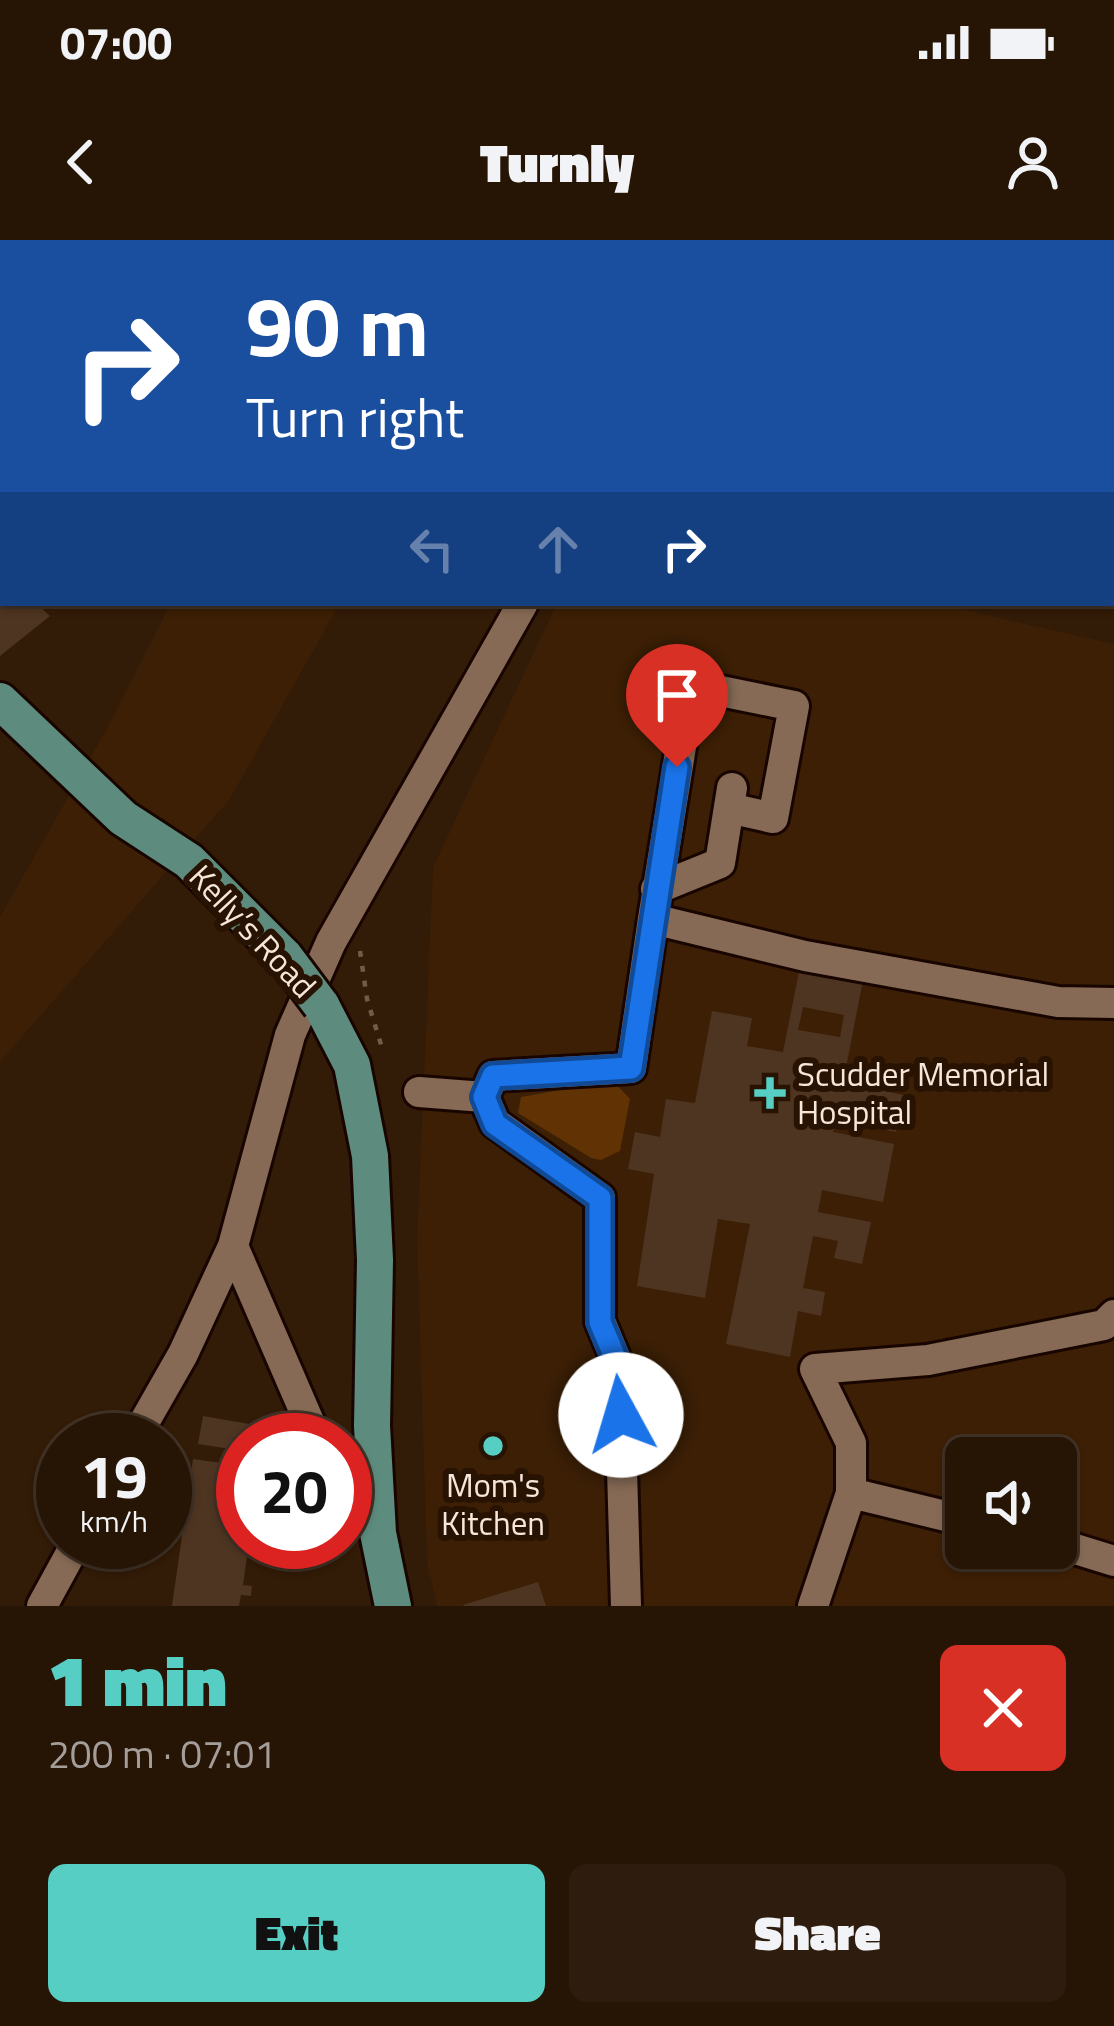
<!DOCTYPE html>
<html lang="en">
<head>
<meta charset="utf-8">
<style>
	:root { --surface:#261405; --page:#2e1d0f; --text:#f1f3f6; --muted:#a49e9a; --line:#423327; --accent:#56cec3 }
	body { margin:0; font-family:"Titillium Web",sans-serif; background:var(--page); color:var(--text); height:100vh; display:flex; flex-direction:column; font-size:45px; white-space:nowrap }
	* { box-sizing:border-box; margin:0 }
	p { font-size:39px; color:var(--muted) }
	.icon { flex:none; width:66px; height:66px; fill:none; stroke:currentColor; stroke-width:2; stroke-linecap:round; stroke-linejoin:round }
	.map { position:relative; height:1366px; overflow:hidden }
	.side { display:flex; flex-direction:column; background:var(--surface); flex:1 }
	.side>* { flex:none }
	.guide { position:absolute; left:0px; top:0px; width:1116px; height:366px; box-shadow:0 3px 9px #0004,0 0 0 3px var(--line); background:#1a4fa0; color:#fff; overflow:hidden }
	.tools { position:absolute; left:945px; top:1197px; display:grid; gap:24px }
	.tools a { display:grid; place-items:center; width:132px; height:132px; border-radius:18px; background:var(--surface); box-shadow:0 3px 9px #0004,0 0 0 3px var(--line); font-size:60px }
	.speed { position:absolute; left:36px; top:1173px; display:flex; gap:24px; font-size:60px; font-weight:700; text-align:center }
	.speed>* { display:grid; place-content:center; width:156px; height:156px; border-radius:50%; background:var(--surface); box-shadow:0 3px 9px #0004,0 0 0 3px var(--line); line-height:1 }
	.speed small { font-size:30px; font-weight:400 }
	.speed .limit { border:18px solid #d22; background:#fff; color:#111 }
	.pin { position:absolute; display:grid; place-items:center; width:102px; height:102px; color:#fff; margin:-123px -51px; border-radius:50% 50% 50% 0; rotate:-45deg; box-shadow:0 0 12px #0007 }
	.pin .icon { rotate:45deg }
	.me { position:absolute; width:132px; margin:-66px; rotate:354deg; stroke-linejoin:round; filter:drop-shadow(0 0 9px #0008) }
	.turn { display:flex; align-items:center; gap:42px; height:252px; padding:0 48px; font-size:54px }
	.turn .icon { width:156px; height:156px; stroke-width:2.5 }
	.turn b { display:block; font-size:84px; line-height:102px }
	.lanes { display:flex; align-items:center; height:114px; padding:0 48px; background:#0003; justify-content:center; gap:60px; direction:ltr }
	.lanes .off { opacity:.35 }
	.round { display:grid; place-items:center; flex:none; width:126px; height:126px; border-radius:18px; background:var(--page) }
	.head { display:flex; align-items:center; justify-content:space-between; height:204px; padding:0 48px }
	h1 { font-size:72px; font-weight:800; line-height:90px; color:var(--accent) }
	.cta { display:flex; gap:24px; margin-top:auto; padding:24px 48px }
	.cta a { flex:1; height:138px; border-radius:18px; background:var(--accent); color:#111; font-size:48px; font-weight:800; line-height:138px; text-align:center }
	.cta a+a { background:var(--page); color:var(--text) }
	.status { display:flex; justify-content:space-between; align-items:center; height:84px; padding:0 60px; background:var(--surface); direction:ltr }
	.status svg { height:33px; fill:currentColor }
	header { display:flex; justify-content:space-between; align-items:center; height:156px; padding:0 48px; background:var(--surface); font-size:54px; font-weight:800 }
	.map>svg:first-child { display:block }
	.built { fill:#3c1f05; fill-rule:evenodd }
	.green { fill:#603204 }
	.building { fill:#4e3521; fill-rule:evenodd }
	.lines { fill:none; stroke-linecap:round; stroke-linejoin:round }
	.minor-casing { stroke:#190500; stroke-width:36 }
	.major-casing { stroke:#190500; stroke-width:42 }
	.path { stroke:#715c4a; stroke-width:4.5; stroke-dasharray:6 9; stroke-linecap:butt }
	.minor { stroke:#866a55; stroke-width:30 }
	.major { stroke:#5d8c7e; stroke-width:36 }
	.major-bridge-casing { stroke:#190500; stroke-width:42; stroke-linecap:butt }
	.major-bridge { stroke:#5d8c7e; stroke-width:36 }
	.route-casing { stroke:#114b97; stroke-width:30 }
	.route { stroke:#1a73e8; stroke-width:21 }
	.poi-dot { fill:#56cec3; stroke:#281201; stroke-width:4.5 }
	.labels { text-anchor:middle; stroke-width:12; stroke-linejoin:round; paint-order:stroke }
	.street-label { font-size:33px; fill:#f7e7db; stroke:#281201 }
	.poi-label { font-size:33px; fill:#f7e7db; stroke:#281201; text-anchor:start }
</style>
</head>
<body>
<div class="status"><b>07:00</b><svg viewBox="0 0 49 12"><path d="M0 12V9h3v3zM5 12V6h3v6zM10 12V3h3v9zM15 12V0h3v12zM26 1h20v11H26zM47 4h2v5h-2z"/></svg></div>
<header><svg class="icon" aria-label="back" viewBox="0 0 24 24"><path d="M15 5l-7 7 7 7"/></svg>Turnly<svg class="icon" aria-label="person" viewBox="0 0 24 24"><circle cx="12" cy="8" r="4"/><path d="M4 21q1-7 8-7t8 7"/></svg></header>
<div class="map">
<svg width="1114" height="1366" viewBox="0 0 1114 1366">
	<rect width="100%" height="100%" fill="#321b07"/>
	<path class="built" d="M171,363H340L230,559L0,822V677L107,488Z
		M557,363H933L1114,404V1366H437L427,1323L417,999L433,627ZM966,1218H1056V1308H966Z"/>
	<path class="green" d="M605,842L616,844L630,859L620,911L601,920L591,918L518,873L521,857Z"/>
	<path class="building" d="M0,363H36L50,376L0,416Z
		M801,722L864,735L843,843L904,855L896,892L836,880L833,892L894,904L883,962L822,950L818,972L871,982L862,1024L834,1018L838,1001L813,996L803,1048L825,1052L821,1076L798,1071L790,1117L726,1104L750,984L718,979L705,1058L637,1046L654,934L628,929L635,892L660,897L666,859L695,863L712,771L752,778L747,806L783,812ZM803,767L844,775L840,797L798,790Z
		M203,1176L255,1185L253,1200H243V1211L198,1204Z
		M193,1219L243,1226V1302H249L243,1345L252,1346L251,1356L241,1355L239,1366H172Z
		M538,1342L546,1366H464L463,1365Z"/>
	<g class="lines">
		<defs>
			<path id="minor" d="M700,3L702,0
				M1103,3L1104,0
				M1113,105L1114,106
				M1113,297H1114
				M656,649L720,623L732,548
				M653,679L691,445L794,466L773,578L729,568
				M419,852L484,857
				M233,1006L317,1200
				M134,1200L183,1114L233,1006L290,795L331,702L523,363
				M345,1242L378,1293
				M851,1253L966,1281
				M1056,1303L1114,1321
				M42,1366L77,1302
				M626,1366L619,1127L600,1081V958L495,883L484,857L493,836L631,828L653,679L805,716L1058,762L1114,763
				M813,1366L851,1253V1203L815,1129L928,1120L1104,1085L1114,1075"/>
			<path id="major" d="M0,461L123,578L189,621L285,717
				M321,765L352,825L370,916L375,1020L372,1186L378,1293L393,1366"/>
		</defs>
		<use href="#minor" class="minor-casing"/>
		<use href="#major" class="major-casing"/>
		<path class="path" d="M360,711L367,759L383,811"/>
		<use href="#minor" class="minor"/>
		<use href="#major" class="major"/>
		<defs>
			<path id="major-bridge" d="M285,717L321,765"/>
		</defs>
		<use href="#major-bridge" class="major-bridge-casing"/>
		<use href="#major-bridge" class="major-bridge"/>
	</g>
	<g class="lines">
		<defs>
			<path id="route" d="M621,1175L619,1127L600,1082V958L495,884L484,857L493,836L631,828L677,527"/>
		</defs>
		<use href="#route" class="route-casing"/>
		<use href="#route" class="route"/>
	</g>
	<g class="poi-dot">
		<path d="M764 835h12v12h12v12h-12v12h-12v-12h-12v-12h12z"/>
		<circle cx="493" cy="1206" r="12"/>
	</g>
	<g class="labels">
		<g class="street-label">
			<text transform="translate(253 691) rotate(47)" y="12">Kelly’s Road</text>
		</g>
		<g class="poi-label">
			<text x="797" y="846">Scudder Memorial<tspan x="797" dy="38">Hospital</tspan></text>
			<text x="493" y="1257" text-anchor="middle">Mom's<tspan x="493" dy="38">Kitchen</tspan></text>
		</g>
	</g>
</svg>
<div class="tools">
<a><svg class="icon" aria-label="sound" viewBox="0 0 24 24"><path d="M4 9h4l5-4v14l-5-4H4zM17 9q2 3 0 6"/></svg></a>
</div>
<div class="speed"><div>19<small>km/h</small></div><div class="limit">20</div></div>
<div class="pin" style="left:677px;top:527px;background:#d93025"><svg class="icon" aria-label="arrive" viewBox="0 0 24 24"><path d="M6 21V4h12l-3 4 3 4H6"/></svg></div>
<svg class="me" style="left:621px;top:1175px" viewBox="-20 -20 40 40"><circle r="19" fill="#fff"/><path d="M0-13L10 11 0 6-10 11z" fill="#1a73e8"/></svg>
<div class="guide">
<div class="turn"><svg class="icon" aria-label="right" viewBox="0 0 24 24"><path d="M7 20v-9h11M14 6l5 5-5 5"/></svg><div><b>90 m</b>Turn right</div></div>
<div class="lanes"><svg class="icon off" aria-label="left" viewBox="0 0 24 24"><path d="M17 20v-9H6M10 6l-5 5 5 5"/></svg><svg class="icon off" aria-label="ahead" viewBox="0 0 24 24"><path d="M12 20V5M6 11l6-6 6 6"/></svg><svg class="icon" aria-label="right" viewBox="0 0 24 24"><path d="M7 20v-9h11M14 6l5 5-5 5"/></svg></div>
</div>
</div>
<section class="side">
<div class="head"><div><h1>1 min</h1><p>200 m · 07:01</p></div><a class="round" style="background:#d93025;color:#fff"><svg class="icon" aria-label="close" viewBox="0 0 24 24"><path d="M6 6l12 12M18 6L6 18"/></svg></a></div>
<div class="cta"><a>Exit</a><a>Share</a></div>
</section>
</body>
</html>
